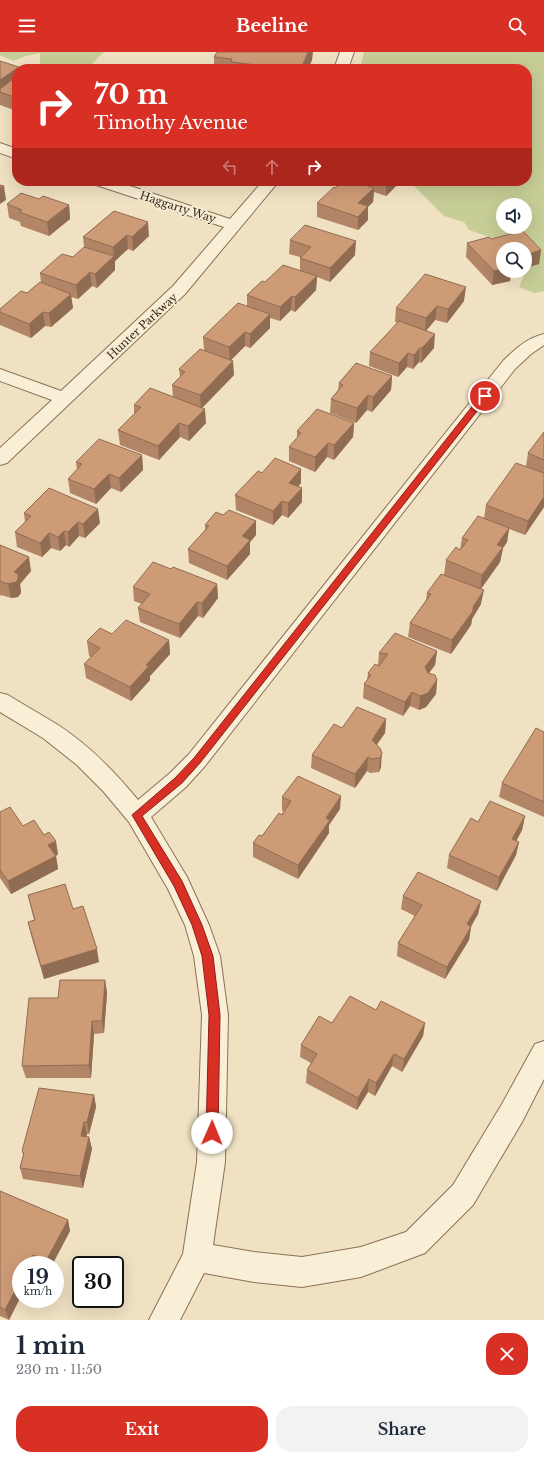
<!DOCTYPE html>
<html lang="en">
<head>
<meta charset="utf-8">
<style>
	:root { --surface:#fff; --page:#f2f2f3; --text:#1f2937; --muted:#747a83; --accent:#d93025 }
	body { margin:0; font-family:"Libre Baskerville",serif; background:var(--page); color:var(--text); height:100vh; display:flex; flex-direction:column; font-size:15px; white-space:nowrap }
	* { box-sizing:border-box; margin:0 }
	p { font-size:13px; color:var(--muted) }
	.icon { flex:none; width:22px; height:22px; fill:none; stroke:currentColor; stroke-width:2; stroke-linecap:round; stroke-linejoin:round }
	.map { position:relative; height:1268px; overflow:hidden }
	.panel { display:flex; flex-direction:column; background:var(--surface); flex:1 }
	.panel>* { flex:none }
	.top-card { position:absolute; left:12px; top:12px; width:520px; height:122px; border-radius:16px; box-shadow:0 4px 16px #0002; background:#d93025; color:#fff; overflow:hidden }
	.controls { position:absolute; left:496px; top:146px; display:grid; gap:8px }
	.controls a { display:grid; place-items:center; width:36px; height:36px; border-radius:50%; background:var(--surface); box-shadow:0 4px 16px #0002; font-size:20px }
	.speed { position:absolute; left:12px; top:1204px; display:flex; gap:8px; font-size:20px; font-weight:700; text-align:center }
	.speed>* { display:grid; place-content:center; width:52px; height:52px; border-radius:50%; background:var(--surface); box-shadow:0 4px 16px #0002; line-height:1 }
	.speed small { font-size:10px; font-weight:400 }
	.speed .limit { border:2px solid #111; border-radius:6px; background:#fff; color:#111 }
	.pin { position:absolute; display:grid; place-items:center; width:34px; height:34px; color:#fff; margin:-17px; border:2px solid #fff; border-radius:50%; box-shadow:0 1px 4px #0007 }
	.me { position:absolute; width:44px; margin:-22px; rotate:1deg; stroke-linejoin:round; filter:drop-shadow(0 0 3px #0008) }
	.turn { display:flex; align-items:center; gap:14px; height:84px; padding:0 16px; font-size:18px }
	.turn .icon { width:52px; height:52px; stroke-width:2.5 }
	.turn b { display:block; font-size:28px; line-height:34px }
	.lanes { display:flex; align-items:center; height:38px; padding:0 16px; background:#0003; justify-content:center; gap:20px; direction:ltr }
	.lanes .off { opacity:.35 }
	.round { display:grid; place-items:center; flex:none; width:42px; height:42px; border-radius:16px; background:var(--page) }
	.summary { display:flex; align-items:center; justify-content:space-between; height:68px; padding:0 16px }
	h1 { font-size:24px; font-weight:700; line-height:30px }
	.action { display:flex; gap:8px; margin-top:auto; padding:8px 16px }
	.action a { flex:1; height:46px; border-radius:16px; background:var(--accent); color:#fff; font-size:16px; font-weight:700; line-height:46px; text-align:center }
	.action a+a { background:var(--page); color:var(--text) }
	header { display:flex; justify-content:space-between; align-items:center; height:52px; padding:0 16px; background:var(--accent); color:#fff; font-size:18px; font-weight:700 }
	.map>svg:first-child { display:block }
	.green { fill:#c7cd96; fill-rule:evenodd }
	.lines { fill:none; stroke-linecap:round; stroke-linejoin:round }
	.minor-casing { stroke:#897259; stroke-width:2 }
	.minor { fill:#f9efd6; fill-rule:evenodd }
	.wall { fill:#b18566 }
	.shaded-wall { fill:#906c53 }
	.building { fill:#ce9b77; stroke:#906c53 }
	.route { fill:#d93025; stroke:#8d1f18 }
	.labels { text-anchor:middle; stroke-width:4; stroke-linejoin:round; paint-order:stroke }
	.far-street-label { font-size:11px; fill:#392a1d; stroke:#f6ecd2 }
</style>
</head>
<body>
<header><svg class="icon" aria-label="menu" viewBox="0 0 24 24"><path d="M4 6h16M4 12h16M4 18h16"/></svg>Beeline<svg class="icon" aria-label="search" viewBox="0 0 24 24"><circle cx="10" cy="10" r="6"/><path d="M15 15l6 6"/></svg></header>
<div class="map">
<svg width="544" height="1268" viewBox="0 0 544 1268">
	<rect width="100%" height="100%" fill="#efe1c2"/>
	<path class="green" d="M0,0H105C97,4 95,11 89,14C75,21 53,17 38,17L40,13V1L26,4L13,9L0,3Z
		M364,0H544V239L534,241L519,235L526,219L525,197L469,178L464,170L444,164L409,129H527V17H360ZM503,153H525V175H503Z"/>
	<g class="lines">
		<defs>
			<path id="minor" d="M340,0H354L348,17H334Z
				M0,91L17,97V107L0,101Z
				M91,129H115L230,167L263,129H279L185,242L7,411L0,413V396L52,348L0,329V317L61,339L173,234L224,175L93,132Z
				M544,282V293L531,302L515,317L205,714L186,735L151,765L187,825L209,873L220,904L228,963L225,1110L213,1193L254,1200L302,1205L361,1195L406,1180L453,1133L502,1052L535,992L544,989V1027L522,1070L473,1153L425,1201L361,1225L302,1235L254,1230L204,1221L180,1268H149L183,1202L197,1110L202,963L194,904L185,873L168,837L129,770L103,739L77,713L43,686L0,660V641L8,643C24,653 42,663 58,673C89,693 115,720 138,748L170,721L189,702L503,309C515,297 527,286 544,282Z"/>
		</defs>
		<use href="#minor" class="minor-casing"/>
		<use href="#minor" class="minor"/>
	</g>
	<path class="wall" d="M214,5L312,8L308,17H214Z
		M0,9L17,17V59L0,53Z
		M343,129H401L386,144L374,140L373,150L368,154V168L358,178L317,165V151Z
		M39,147L69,153L70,167L49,184L21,174L20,170L9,166L7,152Z
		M114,159L149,184L133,199L128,197L115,209V218L97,236L92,234L78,247L71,245L73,256L51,275L45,274L31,286L0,273V260L27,241L41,231L40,221L73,205L84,195L83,185Z
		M491,187L541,198L539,212L525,216V197L503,219H514L511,220L510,229L492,233L466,205L467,191Z
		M290,188L355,203L330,230L317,225L316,238L295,260L291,258L280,269L270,266V276L250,296L245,294L231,308L234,323L202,356L206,371L189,389L180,385L159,408L120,393L118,378L134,362V353L173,345L172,333L180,325L179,317L204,298L203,285L247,254V243L265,230L300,218V205L289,202Z
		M464,249L447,271L435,268L426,279L434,296L421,311L419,310L413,317L407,315L398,325L369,314L370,300L398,271L395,270L396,256Z
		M392,324L391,338L372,360L367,358L356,371L330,361L331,347L338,338L339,331Z
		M354,371L353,385L334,408L327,405L315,420L289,409V395L297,386V379Z
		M544,380V455L525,483L509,477L507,490L503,496L500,510L481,537V552L472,567L471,573L451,602L408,585L410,571L426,548L427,541L444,523L446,508L460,498L462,486L484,466L486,453L526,414L528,401Z
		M142,403L143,418L121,440L111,436L96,452L70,441L68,427L77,418L76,410Z
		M301,417V431L298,434L302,436V450L288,466L282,463L273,473L236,458L235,443L262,421Z
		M24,461L100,471L85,486L79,484L69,495L66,493L60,499L51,496L42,505L17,495L15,480L25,470Z
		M223,463L256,469V483L250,490V502L227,528L189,511L188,497L205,478V473Z
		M0,493L31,519L20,532L21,541L18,545L11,546L1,543L0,544Z
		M171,517L217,532L218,546L203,566L198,564L180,586L140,570L138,556L142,552L134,549L133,535Z
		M112,582L169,588L170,602L150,624V628L131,649L86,626L84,612L91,605L89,604L87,589Z
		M437,599L435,613L429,621L437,628L436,642L426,655L419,658L410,654L403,664L363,646L364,632L367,629L368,621L378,613L379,601Z
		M386,667L385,681L377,692L380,696L381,715L379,720L370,721L367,719L355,736L311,716L312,703L342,676Z
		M544,680V765L499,745L502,731Z
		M282,745L340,757L329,773V781L298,827L253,805V791L262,784L284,759H282Z
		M0,760L23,774L58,802L56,804L58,817L11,842L0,826Z
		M525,764L522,778L516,789L519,790L516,803L497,839L447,816L449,803L478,770Z
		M28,843L73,857L99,910L44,927L31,883L28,870L34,868L31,856Z
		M403,844L481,849L478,862L471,875L469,888L445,927L397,904L398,891L415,864L401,857Z
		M105,928L107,941L104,981L94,982L91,1026H26L22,1014L58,946Z
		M376,958L425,971L423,984L402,1020L392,1014L375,1044L368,1040L357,1058L306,1031L307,1018L311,1011L300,1005L301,993L332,971Z
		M94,1043L96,1055L89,1082H87L86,1085H89L92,1097L83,1136L23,1127L20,1116L23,1103L22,1099Z
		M0,1139L68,1168L70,1179L52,1213H21V1244L9,1268L0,1264Z"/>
	<path class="shaded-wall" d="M308,0H313L312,8L308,17H302V15Z
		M19,15V17H17V31L0,40V28Z
		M388,129H401L386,144V130Z
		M4,134L6,148L0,152V136Z
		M374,136L373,150L358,165V151Z
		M69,153L70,167L49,184L47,170Z
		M368,154V168L358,178V165Z
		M148,170L149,184L133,199L132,185Z
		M127,183L128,197L115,209V218L97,236L95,222L114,204L113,195Z
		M356,189L355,203L330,230V216Z
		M541,198L539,212L525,216V203Z
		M503,217V219H514L511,220L510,229L492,233L494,219Z
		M90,220L92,234L78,247L76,233Z
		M317,224L316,238L295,260V245Z
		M466,235L464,249L447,271L448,257Z
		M71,242L73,256L51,275L49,261Z
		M292,244L291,258L280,269V255Z
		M437,254L435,268L425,280L426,266Z
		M43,260L45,274L31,286L29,272Z
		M270,262V276L250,296V282Z
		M245,280V294L230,309L229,295Z
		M435,282L434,296L421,311L422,296Z
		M420,296L419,310L413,317L414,303Z
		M408,301L407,315L398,325L399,311Z
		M233,309L234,323L201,357L200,343Z
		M392,324L391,338L372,360L373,345Z
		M368,343L367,358L356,371L357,356Z
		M205,357L206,371L189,389L188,374Z
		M179,371L180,385L159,408L158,394Z
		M354,371L353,385L334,408V393Z
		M328,391L327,405L315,420V405Z
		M142,403L143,418L121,440L119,426Z
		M301,417V431L289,445V431Z
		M109,422L111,436L96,452L94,437Z
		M302,436V450L288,466V451Z
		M544,439V455L525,483L528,469Z
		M282,449V463L273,473V459Z
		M98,457L100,471L85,486L83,472Z
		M256,469V483L250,490V502L227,528V514L242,484Z
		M78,470L79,484L69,495L68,480Z
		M509,476L507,490L503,496L500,510L480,538L482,523L497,493Z
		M64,479L66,493L60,499L58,485Z
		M49,481L51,496L42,505L40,491Z
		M29,505L31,519L20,532L21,541L18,545L11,546L8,532L14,520Z
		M217,532L218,546L203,566L202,551Z
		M484,538L481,552L472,567L471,573L451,602L452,588Z
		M197,550L198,564L180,586L179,572Z
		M169,588L170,602L150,624V628L131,649L130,635L146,613Z
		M437,599L435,613L423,629L425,615Z
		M437,628L436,642L426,655L419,658L420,644Z
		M412,640L410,654L403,664L405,650Z
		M386,667L385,681L371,701L372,688Z
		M382,701L381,715L379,720L380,706Z
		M368,705L367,719L355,736V722Z
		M341,744L340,757L329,773V781L298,827V813L326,766Z
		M525,764L522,778L510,801L512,787Z
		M56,789L58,802L56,804L58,817L11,842L8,829L48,793Z
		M519,790L516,803L497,839L499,825Z
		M481,849L478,862L464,886L467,872Z
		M471,875L469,888L445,927L447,915Z
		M97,897L99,910L44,927L41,914Z
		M105,928L107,941L104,981L102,969Z
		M92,969L94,982L91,1026L89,1013Z
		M425,971L423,984L402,1020L404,1007Z
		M394,1002L392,1014L375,1044L376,1031Z
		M369,1027L368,1040L357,1058L358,1046Z
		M94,1043L96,1055L89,1082L87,1070Z
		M84,1070L87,1082L83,1096L81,1084Z
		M89,1085L92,1097L83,1136L80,1124Z
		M68,1168L70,1179L52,1213H47L46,1209Z
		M33,1203L36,1213H28Z
		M21,1227V1244L9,1268L5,1258Z"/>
	<path class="building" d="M217,0H308L302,15L283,13L282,16L231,10L232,7L214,5Z
		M0,9L19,15L0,28Z
		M13,27L17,28V46L0,40V37Z
		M343,129H353L374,136L358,151L368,154L358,165L317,151L334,135L335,136Z
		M0,133L4,134L0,136Z
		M21,141L39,147L43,144L69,153L47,170L19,160L22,158L7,152Z
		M114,159L148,170L132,185L127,183L113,195L83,185Z
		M305,173L356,189L330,216L300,206L311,195L290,188Z
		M523,179L541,198L525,203V197H503V217L494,219L467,191L489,185L491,187Z
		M84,195L114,204L95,222L90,220L76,233L40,221L62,202L73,205Z
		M283,213L317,224L295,245L292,244L280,255L247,243L262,229L265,230Z
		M425,222L466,235L448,257L437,254L426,266L396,256Z
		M40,230L71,242L49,261L43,260L29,272L0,260V257L21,239L27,241Z
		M238,251L270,262L250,282L245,280L229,295L203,285Z
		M399,269L435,282L422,296H420L414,303L408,301L399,311L370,300Z
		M200,297L233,309L200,343L172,333L185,320L179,317Z
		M356,311L392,324L373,345L368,343L357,356L331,347L343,333L339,331Z
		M150,336L205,357L188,374L179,371L158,394L118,378L141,355L134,353Z
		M317,357L354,371L334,393L328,391L315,405L289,395L301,381L297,379Z
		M544,380V408L528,401Z
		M99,387L142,403L119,426L109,422L94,437L68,427L82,412L76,410Z
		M275,406L301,417L289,431L302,436L288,451L282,449L273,459L235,443L258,419L262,421Z
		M516,411L544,421V439L543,440H544V445L528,469L486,453Z
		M49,436L98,457L83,472L78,470L68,480L64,479L58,485L49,481L40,491L15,480L31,464L24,461Z
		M229,458L256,469L242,484L250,488L227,514L188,497L209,474L205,473L216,460L223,463Z
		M478,464L509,476L497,493L503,495L482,523L446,508L456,495L460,498L468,488L462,486Z
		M0,493L29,505L14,520L18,522V527L16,530L8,532L0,529Z
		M153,510L171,517L173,515L217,532L202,551L197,550L179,572L138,556L150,542L133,535Z
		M441,522L484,538L473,555V559L452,588L410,571L431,542L427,541Z
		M126,568L169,588L146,613L149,614L130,635L84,612L100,596L87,589L100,576L112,582Z
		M395,581L437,599L425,615L428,621L435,623L437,628L428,641L420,644L412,640L405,650L364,632L371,623L368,621L375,612L379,614L388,602L379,601Z
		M357,655L386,667L372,688L380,696L382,701L380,706L371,707L368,705L355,722L312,703L334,672L342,676Z
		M536,676L544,680V750L502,731Z
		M298,724L341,744L326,766L330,768L298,813L253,791L259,783L262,784L279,761L282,763L291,749L282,745Z
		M490,749L525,764L512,787L519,790L499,825L449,803L471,766L478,770Z
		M10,755L23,774L34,768L44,783L49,780L56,789L48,793L56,804L8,829L0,818V760Z
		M418,820L481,849L467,872L471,875L447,915L398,891L422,853L403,844Z
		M65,832L73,857L83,854L97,897L41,914L28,870L35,868L28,843Z
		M60,928H105L102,969H92L89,1013L22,1014L29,946H58Z
		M350,944L376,958L381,949L425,971L404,1007L394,1002L376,1031L369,1027L358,1046L307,1018L317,1002L301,993L319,964L332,971Z
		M39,1036L94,1043L87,1070H84L81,1084L89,1085L80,1124L20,1116L24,1101L22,1099Z
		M0,1139L68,1168L46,1209L33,1203L28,1213H21V1227L5,1258L0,1255Z"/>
	<path class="route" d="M482,342H488L489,344L200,711L182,731L142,764L182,829L202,873L213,904L220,963L218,1081L216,1085L212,1086L208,1085L206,1081L209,963L202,904L192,873L174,834L132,763L175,726L194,706Z"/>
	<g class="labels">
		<g class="far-street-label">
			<text transform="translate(178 155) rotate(18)" y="4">Haggarty Way</text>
			<text transform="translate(142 274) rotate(-43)" y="4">Hunter Parkway</text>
		</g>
	</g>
</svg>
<div class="controls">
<a><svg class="icon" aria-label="sound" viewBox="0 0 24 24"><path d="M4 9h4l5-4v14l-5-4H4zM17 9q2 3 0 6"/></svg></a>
<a><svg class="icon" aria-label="search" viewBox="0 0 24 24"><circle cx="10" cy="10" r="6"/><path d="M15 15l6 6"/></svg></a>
</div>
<div class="speed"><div>19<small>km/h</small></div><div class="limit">30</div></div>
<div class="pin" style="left:485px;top:344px;background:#d93025"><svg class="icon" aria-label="arrive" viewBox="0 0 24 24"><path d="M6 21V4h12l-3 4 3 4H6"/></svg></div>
<svg class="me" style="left:212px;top:1081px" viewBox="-20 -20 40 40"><circle r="19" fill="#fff"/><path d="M0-13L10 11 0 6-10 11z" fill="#d93025"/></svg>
<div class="top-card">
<div class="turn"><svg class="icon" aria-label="right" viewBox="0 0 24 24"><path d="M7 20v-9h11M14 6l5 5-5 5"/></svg><div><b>70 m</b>Timothy Avenue</div></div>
<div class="lanes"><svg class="icon off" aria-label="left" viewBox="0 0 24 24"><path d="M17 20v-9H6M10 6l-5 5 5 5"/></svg><svg class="icon off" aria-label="ahead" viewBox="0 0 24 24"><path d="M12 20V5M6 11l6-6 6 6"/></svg><svg class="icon" aria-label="right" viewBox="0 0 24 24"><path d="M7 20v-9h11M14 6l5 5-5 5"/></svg></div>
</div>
</div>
<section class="panel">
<div class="summary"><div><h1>1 min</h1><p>230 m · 11:50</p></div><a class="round" style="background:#d93025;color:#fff"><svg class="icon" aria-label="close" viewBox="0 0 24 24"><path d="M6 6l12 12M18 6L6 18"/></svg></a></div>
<div class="action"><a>Exit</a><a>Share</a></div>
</section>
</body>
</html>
